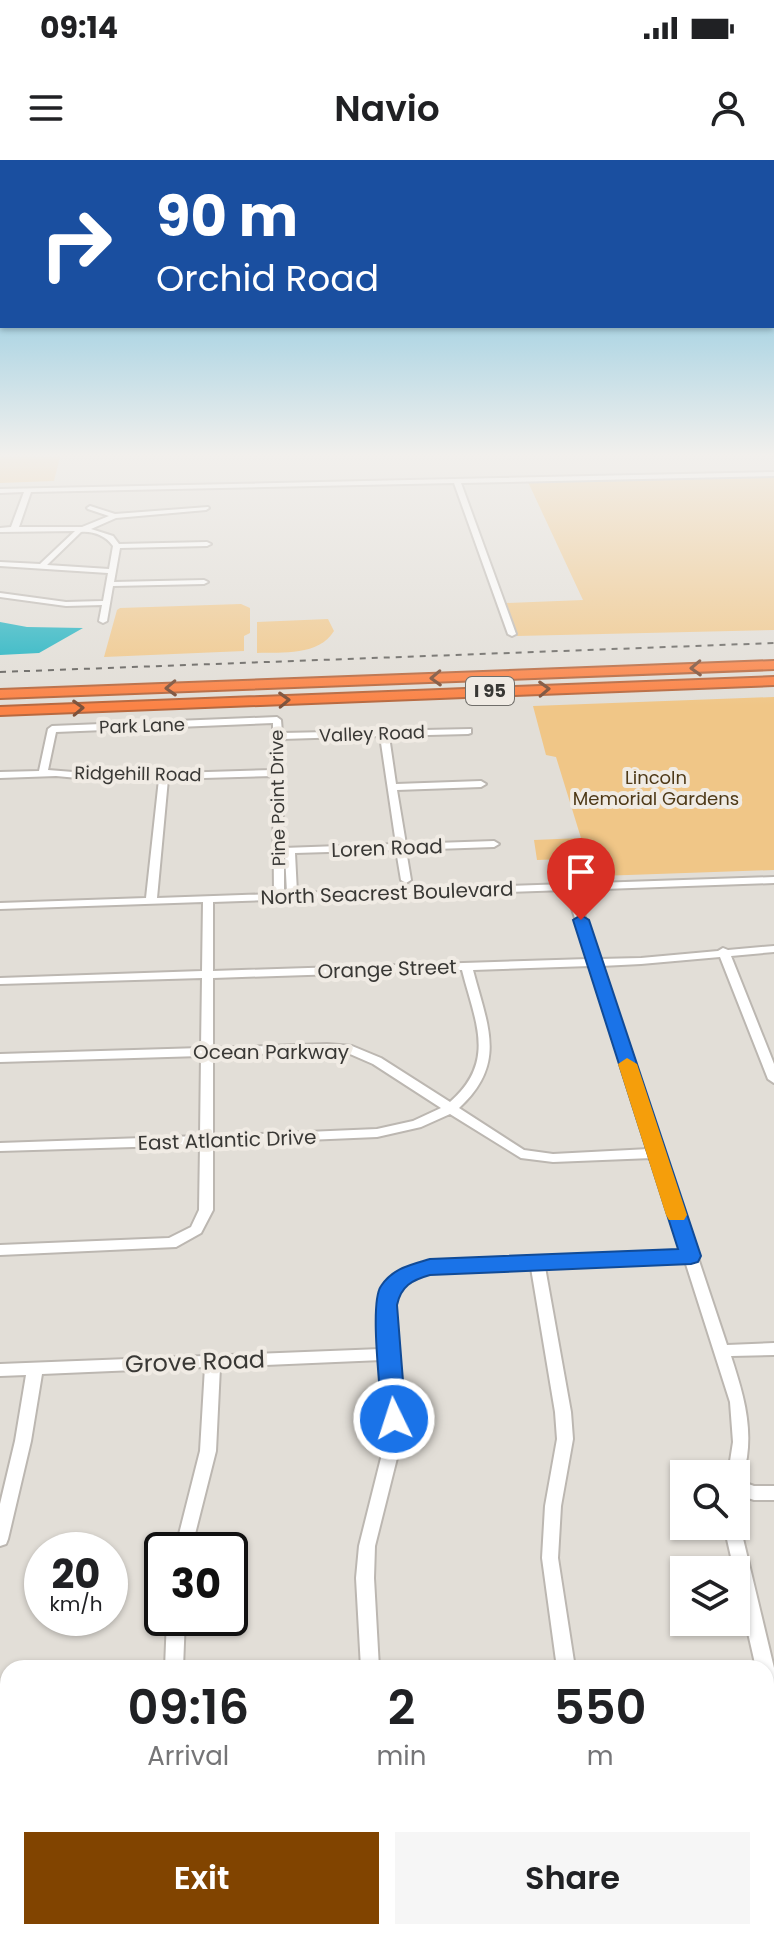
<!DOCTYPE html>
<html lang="en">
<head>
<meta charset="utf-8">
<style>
	:root { --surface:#fff; --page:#f6f6f6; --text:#202124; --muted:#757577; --accent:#814400 }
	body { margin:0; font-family:Poppins,sans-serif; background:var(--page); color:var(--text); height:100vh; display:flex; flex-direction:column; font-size:30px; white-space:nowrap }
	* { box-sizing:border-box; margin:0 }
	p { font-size:26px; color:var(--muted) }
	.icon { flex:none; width:44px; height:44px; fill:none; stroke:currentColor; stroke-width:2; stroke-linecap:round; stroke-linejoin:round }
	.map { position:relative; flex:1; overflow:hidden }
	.side { position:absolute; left:0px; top:1500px; width:774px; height:280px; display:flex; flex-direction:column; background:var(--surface); border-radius:24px 24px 0 0; box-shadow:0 2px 6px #0004 }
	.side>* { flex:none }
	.banner { position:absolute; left:0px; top:0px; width:774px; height:168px; box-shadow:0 2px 6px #0004; background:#1a4fa0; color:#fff; overflow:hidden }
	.fabs { position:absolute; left:670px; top:1300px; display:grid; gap:16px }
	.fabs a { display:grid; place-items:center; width:80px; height:80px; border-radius:0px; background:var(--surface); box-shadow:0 2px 6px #0004; font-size:40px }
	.speed { position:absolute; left:24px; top:1372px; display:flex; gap:16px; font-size:40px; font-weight:700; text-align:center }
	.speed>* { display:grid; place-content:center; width:104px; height:104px; border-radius:50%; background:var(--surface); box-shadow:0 2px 6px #0004; line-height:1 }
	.speed small { font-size:20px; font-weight:400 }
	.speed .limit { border:4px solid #111; border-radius:12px; background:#fff; color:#111 }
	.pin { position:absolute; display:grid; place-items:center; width:68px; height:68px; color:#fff; margin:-82px -34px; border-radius:50% 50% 50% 0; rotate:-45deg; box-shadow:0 0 8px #0007 }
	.pin .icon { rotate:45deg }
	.me { position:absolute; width:88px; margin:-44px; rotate:356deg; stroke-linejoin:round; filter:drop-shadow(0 0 6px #0008) }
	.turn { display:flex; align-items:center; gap:28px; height:168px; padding:0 24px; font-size:36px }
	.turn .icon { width:104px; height:104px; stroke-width:2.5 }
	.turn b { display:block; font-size:56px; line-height:68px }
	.eta { display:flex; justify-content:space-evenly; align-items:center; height:136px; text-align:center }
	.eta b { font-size:48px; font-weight:600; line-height:56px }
	.action { display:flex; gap:16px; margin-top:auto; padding:16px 24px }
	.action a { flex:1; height:92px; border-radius:0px; background:var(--accent); color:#fff; font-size:32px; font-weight:600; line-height:92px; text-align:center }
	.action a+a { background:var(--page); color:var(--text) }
	.status { display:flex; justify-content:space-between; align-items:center; height:56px; padding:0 40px; background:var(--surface); direction:ltr }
	.status svg { height:22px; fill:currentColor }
	header { display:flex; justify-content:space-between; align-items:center; height:104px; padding:0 24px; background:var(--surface); font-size:36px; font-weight:600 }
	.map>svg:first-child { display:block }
	.green { fill:#f0c687 }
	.water { fill:#1bb1c0 }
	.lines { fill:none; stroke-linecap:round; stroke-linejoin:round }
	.minor-casing { stroke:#bcb7b1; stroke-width:4 }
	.highway-casing { stroke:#b76940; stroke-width:4 }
	.minor { fill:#fff; fill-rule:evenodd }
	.highway { fill:#fb8346; fill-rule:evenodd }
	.rail { stroke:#615f5b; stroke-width:2; stroke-dasharray:6 6; stroke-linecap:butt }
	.oneway { stroke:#7d523b }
	.route { fill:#1a73e8; stroke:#114b97; stroke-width:2 }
	.slow { fill:#f59e0b }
	.labels { text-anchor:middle; stroke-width:8; stroke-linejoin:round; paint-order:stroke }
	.shield { fill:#f0ebe4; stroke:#706e6a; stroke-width:2 }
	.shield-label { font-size:18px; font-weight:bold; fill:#393835 }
	.far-street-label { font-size:18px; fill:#393835; stroke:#f0ebe4 }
	.far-park-label { font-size:18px; fill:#4e3917; stroke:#f0ebe4 }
	.street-label { font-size:20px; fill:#393835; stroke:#f0ebe4 }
	.near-street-label { font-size:24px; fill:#393835; stroke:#f0ebe4 }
</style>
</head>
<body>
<div class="status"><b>09:14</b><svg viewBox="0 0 49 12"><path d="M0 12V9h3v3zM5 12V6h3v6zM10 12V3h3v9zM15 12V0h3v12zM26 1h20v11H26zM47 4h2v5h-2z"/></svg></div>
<header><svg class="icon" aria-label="menu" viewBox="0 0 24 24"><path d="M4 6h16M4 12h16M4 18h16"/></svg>Navio<svg class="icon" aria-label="person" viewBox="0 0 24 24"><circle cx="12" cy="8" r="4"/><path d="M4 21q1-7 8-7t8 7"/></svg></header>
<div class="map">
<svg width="774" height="1780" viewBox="0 0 774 1780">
	<rect width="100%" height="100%" fill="#e2ded7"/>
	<path class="green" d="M0,297H60L54,321L0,323Z
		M774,316V470L517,476L506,443L583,440L528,322Z
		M241,444L250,448V473L244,476V491L104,497L117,450L120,448Z
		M328,459L334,471C319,496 282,492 257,493V462Z
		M774,537V710L571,717L565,699L537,700L534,680L581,678L556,597L546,595L533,546Z"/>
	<path class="water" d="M0,462L27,467L83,468L39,493L0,495Z"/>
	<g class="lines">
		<defs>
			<path id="minor" d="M774,312V316L461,323L516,474L512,476L508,474L454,323L31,332L19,367H82L109,356L88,349L87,348L90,346L115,354L208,347L209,348L206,350L116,358L91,369L113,376L119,384L207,382L211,384L207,386L120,388L114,422L204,420L208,422L204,424L113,426L107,461L103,463L99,461L102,445L66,446L0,437V433L66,442L103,441L108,413L0,406V402L40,404L75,371L0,372V368L11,367L24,332L0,333V329ZM81,372C94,371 106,376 113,386L109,409L47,405Z
				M277,557L281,560L282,573L471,569V573L468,574L389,576L396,624L481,621L486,624L481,627L397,630L406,684L494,681L499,684L494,687L406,690L411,720L406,723L401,720L396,690L295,693L297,733L774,717V723L576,730L599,799L641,798L718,791L723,788L728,790L774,786V792L731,796L774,904V923L768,919L720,797L641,804L601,806L727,1185L774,1183V1195L731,1196C742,1230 752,1262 747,1297C745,1306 745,1315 740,1321L754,1326H774V1340H754L736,1334V1314H728L733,1282L730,1242L685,1101L545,1107L571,1252L573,1279L561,1346L558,1398L575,1508H557L542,1398L545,1346L557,1279L555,1252L531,1108C504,1109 430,1107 410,1119C399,1125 395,1133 393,1145L402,1278L375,1386L374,1418L379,1508H361L356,1418L359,1386L386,1278L382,1200L220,1207L216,1291L191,1390H175L200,1291L205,1207L42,1214L31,1281L8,1379L6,1384L0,1386V1344L15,1281L26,1215L0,1216V1204L381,1189C379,1141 372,1112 430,1102L682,1091L652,998L553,1002L521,998L450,954L421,967L377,977L213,984V1050L201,1073L176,1087L0,1095V1085L169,1078L191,1067L199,1050L200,985L0,991V983L200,976L201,896L0,902V894L201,888L202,818L0,824V818L202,811L203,742L0,749V743L146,738L159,619L111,621L56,616L0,618V612L39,611L48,569L52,566ZM273,563V610L111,615L48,610L56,572ZM380,576L396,684L283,688L282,579ZM273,616L274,734L157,738L168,619ZM284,694H285L287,733H284ZM566,730L588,799L213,811V742ZM590,806L649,989L553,994L524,990L459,948C508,903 487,865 473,810ZM462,810C475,862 497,901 450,942L381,898L352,886L327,884L213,888V818ZM327,892L350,894L373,904L441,948L413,961L377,969L213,976V895Z
				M736,1360L740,1366L774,1508V1554L768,1551L766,1548V1508H756L736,1420V1410H734L724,1366H736Z
				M167,1458H185L183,1508H165Z
				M774,1601V1619L766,1620V1602Z
				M0,1651H8V1671H0Z
				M193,1772H213V1780H193Z
				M436,1772H456L457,1780H437Z
				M677,1772H697L698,1780H678Z"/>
			<path id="highway" d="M774,501V509L0,538V530Z
				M774,517V525L0,555V547Z"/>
		</defs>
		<use href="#minor" class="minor-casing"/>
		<use href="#highway" class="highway-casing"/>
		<use href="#minor" class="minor"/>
		<use href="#highway" class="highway"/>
		<path class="rail" d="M0,512L774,483"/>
	</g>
	<defs><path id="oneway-chevron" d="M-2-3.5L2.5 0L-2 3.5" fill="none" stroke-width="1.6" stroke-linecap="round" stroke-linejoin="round" transform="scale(2)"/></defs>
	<g class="oneway">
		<use href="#oneway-chevron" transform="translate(696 508) rotate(178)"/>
		<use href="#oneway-chevron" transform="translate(436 518) rotate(178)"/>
		<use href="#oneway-chevron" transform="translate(171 528) rotate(178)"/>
		<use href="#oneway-chevron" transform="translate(544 529) rotate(-2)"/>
		<use href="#oneway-chevron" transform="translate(284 540) rotate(-2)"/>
		<use href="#oneway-chevron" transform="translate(78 548) rotate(-2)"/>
	</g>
	<linearGradient id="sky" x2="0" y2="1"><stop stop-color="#56b3d8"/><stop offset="0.54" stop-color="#f2f0ed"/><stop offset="1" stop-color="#f2f0ed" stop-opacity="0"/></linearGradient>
	<rect width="774" height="546" fill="url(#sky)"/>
	<path class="route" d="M581,755L589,760L701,1096L698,1102L691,1104L430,1115C412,1120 401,1126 397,1145L406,1259L403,1266L394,1269L386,1266L382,1259C381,1234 369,1143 381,1126C393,1108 410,1105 430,1099L678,1089L573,760Z"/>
	<path class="slow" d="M627,898L637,904L687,1055L684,1060H669L666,1055L618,904Z"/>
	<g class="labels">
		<rect class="shield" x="466" y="517" width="48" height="28" rx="6"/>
		<g class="shield-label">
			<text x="490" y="537">I 95</text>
		</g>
		<g class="far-street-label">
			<text transform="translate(142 566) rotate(-2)" y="6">Park Lane</text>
			<text transform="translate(372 574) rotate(-2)" y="6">Valley Road</text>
			<text transform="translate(138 614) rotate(1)" y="6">Ridgehill Road</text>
			<text transform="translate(278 638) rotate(-91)" y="6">Pine Point Drive</text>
		</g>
		<g class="far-park-label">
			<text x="656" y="624">Lincoln<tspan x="656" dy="21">Memorial Gardens</tspan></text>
		</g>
		<g class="street-label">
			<text transform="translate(387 688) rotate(-2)" y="7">Loren Road</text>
			<text transform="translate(387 733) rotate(-2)" y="7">North Seacrest Boulevard</text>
			<text transform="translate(387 809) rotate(-2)" y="7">Orange Street</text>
			<text x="271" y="899">Ocean Parkway</text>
			<text transform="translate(227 980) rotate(-2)" y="7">East Atlantic Drive</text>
		</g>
		<g class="near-street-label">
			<text transform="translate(195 1202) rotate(-2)" y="8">Grove Road</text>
		</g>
	</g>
</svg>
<div class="fabs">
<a><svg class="icon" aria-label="search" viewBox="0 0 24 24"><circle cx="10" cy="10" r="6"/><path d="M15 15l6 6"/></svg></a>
<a><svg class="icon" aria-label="layers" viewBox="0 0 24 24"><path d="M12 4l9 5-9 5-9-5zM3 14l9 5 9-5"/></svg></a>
</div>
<div class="speed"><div>20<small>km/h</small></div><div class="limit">30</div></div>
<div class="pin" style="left:581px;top:760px;background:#d93025"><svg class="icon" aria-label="arrive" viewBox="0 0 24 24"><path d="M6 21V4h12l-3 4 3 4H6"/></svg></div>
<svg class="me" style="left:394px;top:1259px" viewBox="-20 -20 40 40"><circle r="17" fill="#1a73e8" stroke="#fff" stroke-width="3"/><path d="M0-11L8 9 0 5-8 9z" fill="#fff"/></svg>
<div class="banner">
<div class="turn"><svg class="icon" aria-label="right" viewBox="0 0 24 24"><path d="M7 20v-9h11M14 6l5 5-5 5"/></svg><div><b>90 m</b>Orchid Road</div></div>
</div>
<section class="side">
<div class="eta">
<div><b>09:16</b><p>Arrival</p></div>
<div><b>2</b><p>min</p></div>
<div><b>550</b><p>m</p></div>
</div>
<div class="action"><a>Exit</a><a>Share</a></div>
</section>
</div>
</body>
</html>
